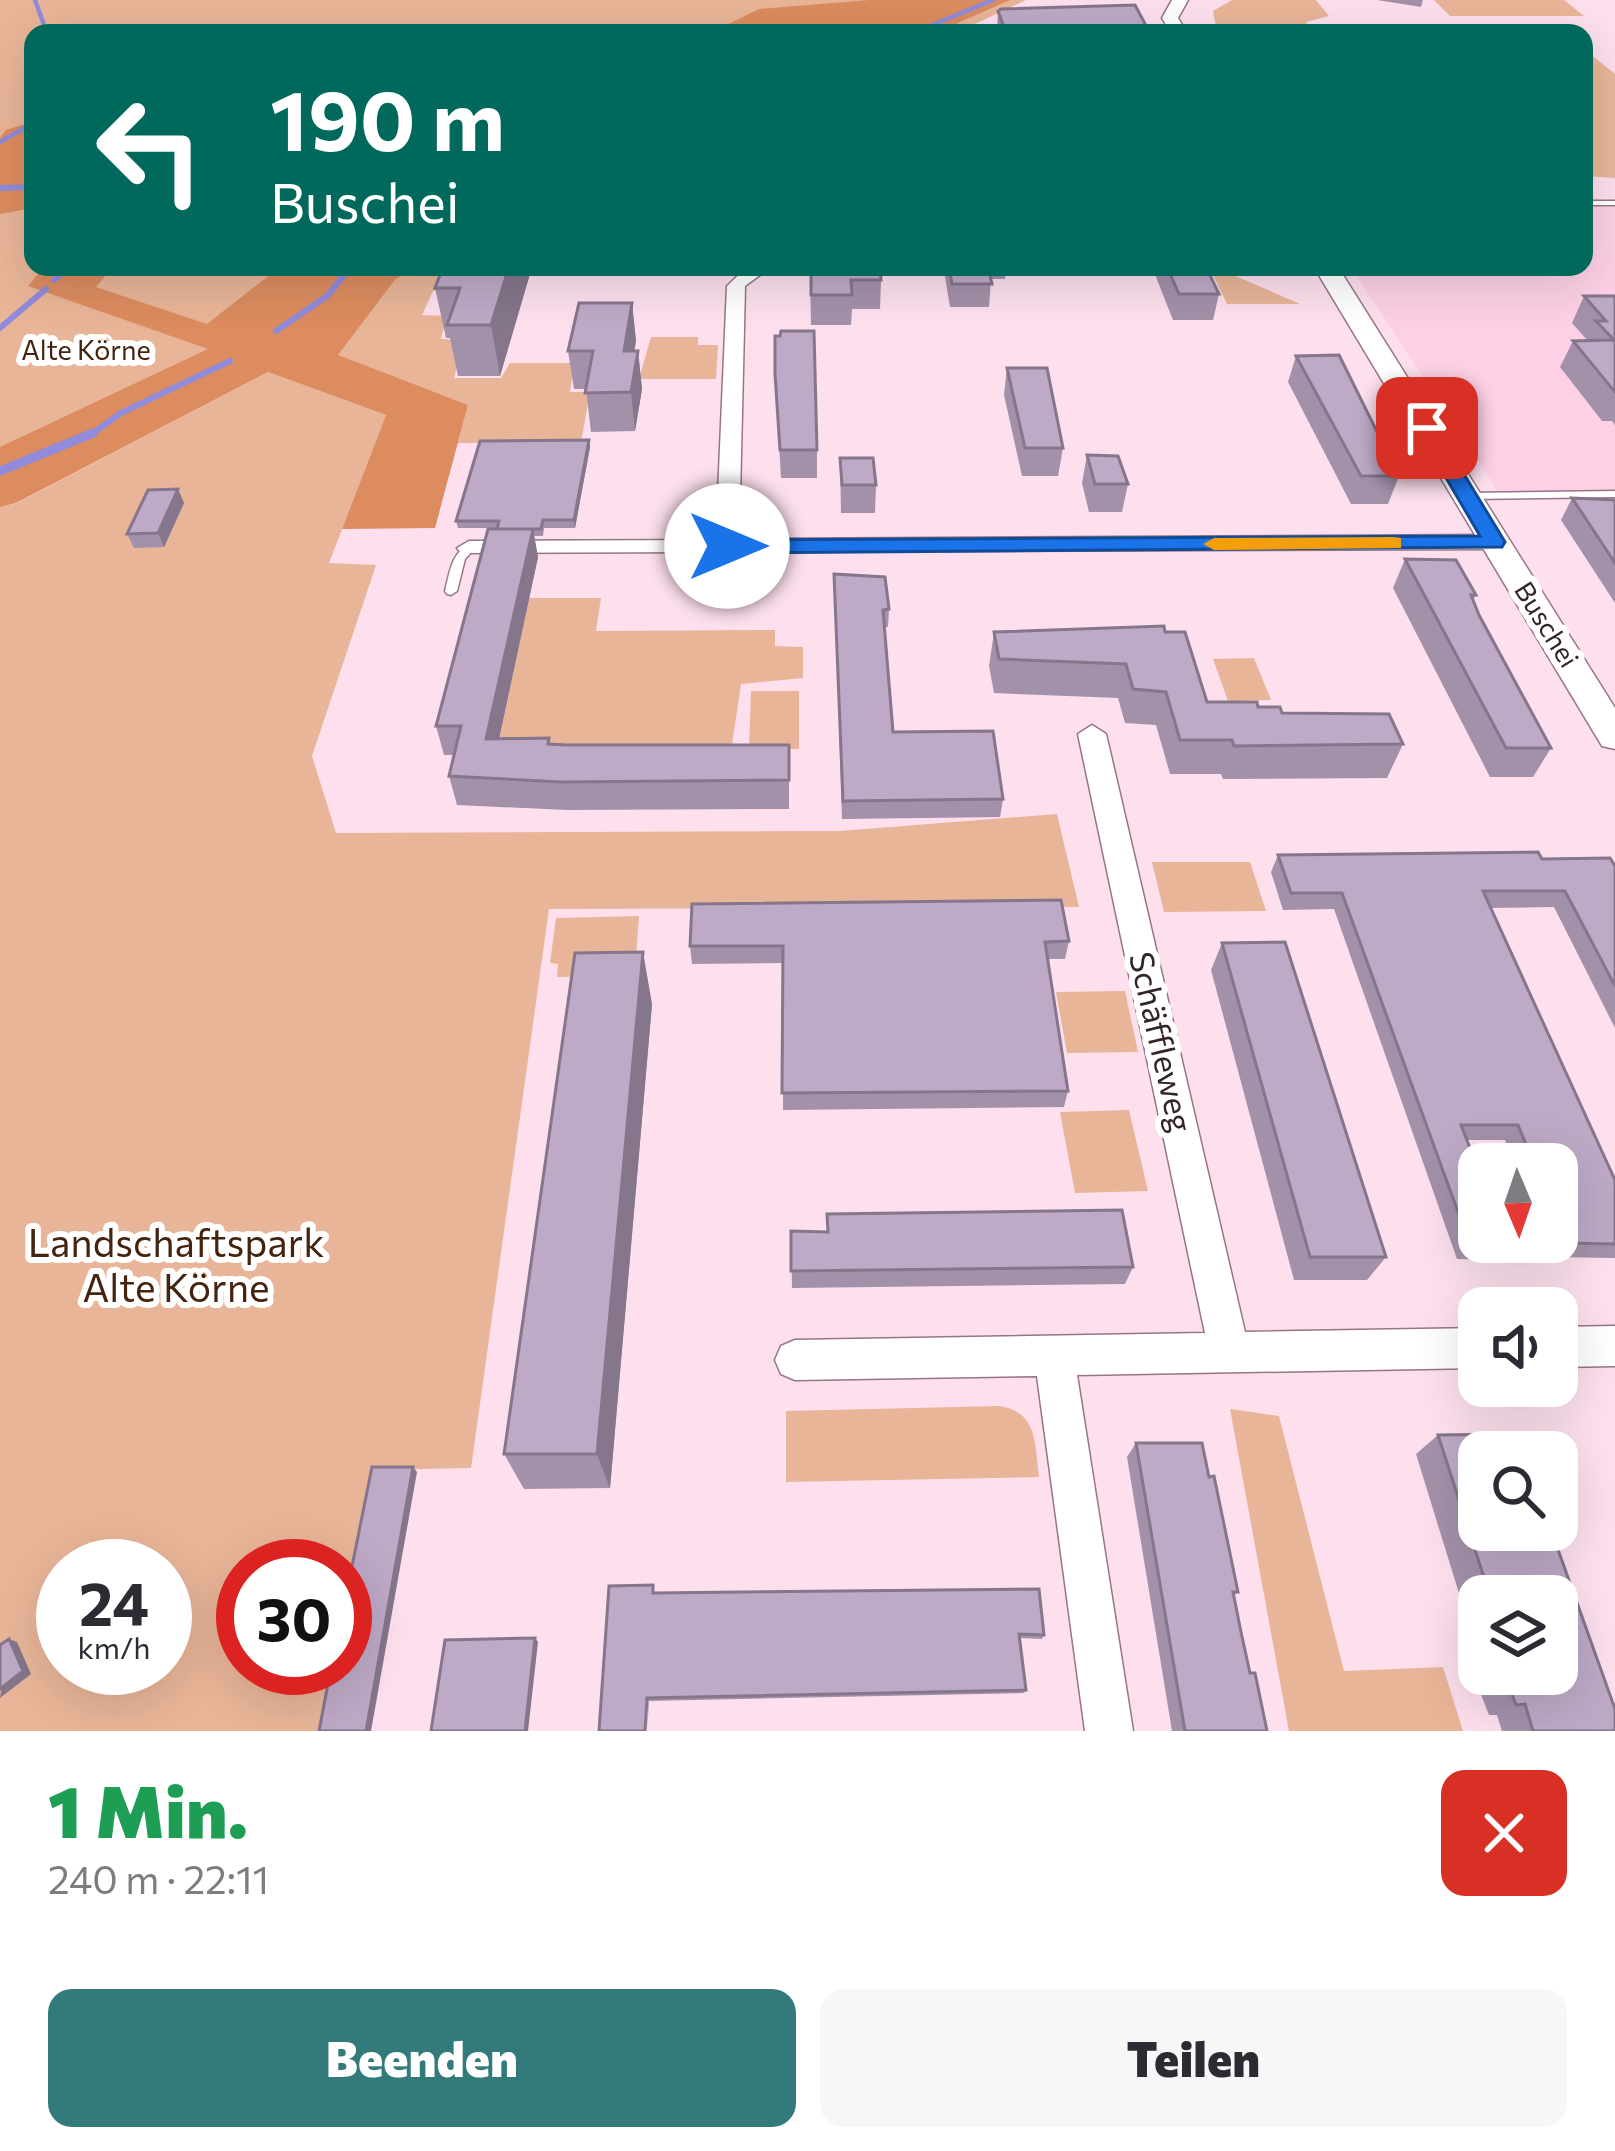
<!DOCTYPE html>
<html lang="de">
<head>
<meta charset="utf-8">
<style>
	:root { --surface:#fff; --page:#f7f7f7; --text:#2b2b33; --muted:#7c7c81; --accent:#327b7a }
	body { margin:0; font-family:Commissioner,sans-serif; background:var(--page); color:var(--text); height:100vh; display:flex; flex-direction:column; font-size:45px; white-space:nowrap }
	* { box-sizing:border-box; margin:0 }
	p { font-size:39px; color:var(--muted) }
	.icon { flex:none; width:66px; height:66px; fill:none; stroke:currentColor; stroke-width:2; stroke-linecap:round; stroke-linejoin:round }
	.map { position:relative; height:1731px; overflow:hidden }
	.details { display:flex; flex-direction:column; background:var(--surface); flex:1 }
	.details>* { flex:none }
	.guide { position:absolute; left:24px; top:24px; width:1569px; height:252px; border-radius:24px; box-shadow:0 12px 48px #0002; background:#00695c; color:#fff; overflow:hidden }
	.needle { width:78px; rotate:178deg }
	.buttons { position:absolute; left:1458px; top:1143px; display:grid; gap:24px }
	.buttons a { display:grid; place-items:center; width:120px; height:120px; border-radius:24px; background:var(--surface); box-shadow:0 12px 48px #0002; font-size:60px }
	.speed { position:absolute; left:36px; top:1539px; display:flex; gap:24px; font-size:60px; font-weight:700; text-align:center }
	.speed>* { display:grid; place-content:center; width:156px; height:156px; border-radius:50%; background:var(--surface); box-shadow:0 12px 48px #0002; line-height:1 }
	.speed small { font-size:30px; font-weight:400 }
	.speed .limit { border:18px solid #d22; background:#fff; color:#111 }
	.pin { position:absolute; display:grid; place-items:center; width:102px; height:102px; color:#fff; margin:-51px; border-radius:24px; box-shadow:0 6px 18px #0006 }
	.me { position:absolute; width:132px; margin:-66px; rotate:90deg; stroke-linejoin:round; filter:drop-shadow(0 0 9px #0008) }
	.turn { display:flex; align-items:center; gap:42px; height:252px; padding:0 48px; font-size:54px }
	.turn .icon { width:156px; height:156px; stroke-width:2.5 }
	.turn b { display:block; font-size:84px; line-height:102px }
	.round { display:grid; place-items:center; flex:none; width:126px; height:126px; border-radius:24px; background:var(--page) }
	.summary { display:flex; align-items:center; justify-content:space-between; height:204px; padding:0 48px }
	h1 { font-size:72px; font-weight:800; line-height:90px; color:#1e9e55 }
	.primary-button { display:flex; gap:24px; margin-top:auto; padding:24px 48px }
	.primary-button a { flex:1; height:138px; border-radius:24px; background:var(--accent); color:#fff; font-size:48px; font-weight:800; line-height:138px; text-align:center }
	.primary-button a+a { background:var(--page); color:var(--text) }
	.map>svg:first-child { display:block }
	.built { fill:#fdd0e5 }
	.green { fill:#e9b598; fill-rule:evenodd }
	.forest { fill:#dc8c5f }
	.lines { fill:none; stroke-linecap:round; stroke-linejoin:round }
	.stream-far2 { stroke:#908bda; stroke-width:4.5 }
	.stream-far1 { stroke:#908bda; stroke-width:6 }
	.stream { stroke:#908bda; stroke-width:9 }
	.service-casing { stroke:#977585; stroke-width:3 }
	.minor-casing { stroke:#977585; stroke-width:3 }
	.tertiary-casing { stroke:#977585; stroke-width:3 }
	.service { fill:#fff; fill-rule:evenodd }
	.minor { fill:#fff; fill-rule:evenodd }
	.tertiary { fill:#fff; fill-rule:evenodd }
	.wall { fill:#a391aa }
	.shaded-wall { fill:#85768b }
	.building { fill:#bea9c6; stroke:#85768b; stroke-width:3 }
	.route { fill:#1a73e8; stroke:#114b97; stroke-width:3 }
	.slow { fill:#f59e0b }
	.labels { text-anchor:middle; stroke-width:12; stroke-linejoin:round; paint-order:stroke }
	.far-park-label { font-size:27px; fill:#442410; stroke:#fff }
	.far-street-label { font-size:27px; fill:#33252b; stroke:#fff }
	.street-label { font-size:33px; fill:#33252b; stroke:#fff }
	.near-park-label { font-size:39px; fill:#442410; stroke:#fff }
</style>
</head>
<body>
<div class="map">
<svg width="1615" height="1731" viewBox="0 0 1615 1731">
	<rect width="100%" height="100%" fill="#fddfed"/>
	<path class="built" d="M1584,207H1615V493H1499L1351,267H1584Z"/>
	<path class="green" d="M0,0H1026L962,30L970,33H33V267H407L0,482Z
		M1232,0H1316L1329,16L1306,22L1311,33H1217L1213,11Z
		M1434,0H1564L1584,16H1450Z
		M1584,49L1615,74V178L1584,176Z
		M415,267H479L470,290L433,291L422,315L447,316L441,339L464,340L454,378H501L510,363H574L570,392H590L581,443H458L468,405L337,356L395,280Z
		M1209,267H1215L1300,304H1227Z
		M651,337H698V345H718L716,379H639Z
		M268,372L386,415L329,563L376,565L312,756L336,833L840,831L1057,814L1079,907L549,909L471,1468L372,1470L345,1607V1566H243V1668H333L321,1731H0V507L17,503ZM63,1566H165V1668H63Z
		M529,598H601L596,631L775,630V646L803,647V678L741,684L728,772L499,740Z
		M1254,658L1271,700L1228,701L1213,659Z
		M751,691H799V749H749Z
		M1152,862H1250L1266,911L1164,912Z
		M639,916L636,956L598,976L557,977L558,964L550,963L556,918Z
		M1125,991L1138,1052L1067,1053L1056,992Z
		M1129,1110L1148,1191L1075,1193L1060,1112Z
		M999,1406C1038,1411 1035,1445 1039,1477L786,1482V1411Z
		M1230,1409L1279,1416L1344,1671L1443,1667L1463,1731H1289Z"/>
	<path class="forest" d="M870,0H1010L935,33H710L759,9Z
		M28,123L33,124V208L0,214V138L6,130Z
		M44,267H113L96,287L207,324L280,267H415L395,280L338,355L468,405L435,528L342,529L386,415L268,372L16,503L0,507V447L208,349L28,286Z"/>
	<g class="lines">
		<path class="stream-far2" d="M35,0L44,25L38,33
			M913,33L993,0
			M0,142L33,123
			M0,188L33,187"/>
		<path class="stream-far1" d="M0,188L33,187
			M54,280L69,267
			M0,328L46,289
			M276,331L327,296L351,267
			M89,436L121,413L230,361"/>
		<path class="stream" d="M0,471L93,433"/>
		<defs>
			<path id="service" d="M1584,201H1615V205H1584Z
				M1615,491V497L1469,499L1463,496L1469,493Z
				M469,544L475,548L465,559L457,591L451,595L447,594L445,591C450,572 451,554 469,544Z"/>
			<path id="minor" d="M747,267H771L745,286L739,539L1495,535L1507,542L1495,549L461,553L457,548L469,541L716,540L727,286Z
				M1092,725L1106,734L1245,1332L1479,1328V1368L1077,1375L1133,1731H1085L1037,1376L795,1380L781,1374L775,1360L781,1346L795,1340L1205,1333L1078,734Z
				M1615,1326V1366L1557,1367V1327Z"/>
			<path id="tertiary" d="M1172,0H1188L1178,18L1187,33H1171L1162,18Z
				M1314,267H1338L1615,708V749L1602,746Z"/>
		</defs>
		<use href="#service" class="service-casing"/>
		<use href="#minor" class="minor-casing"/>
		<use href="#tertiary" class="tertiary-casing"/>
		<use href="#service" class="service"/>
		<use href="#minor" class="minor"/>
		<use href="#tertiary" class="tertiary"/>
	</g>
	<path class="wall" d="M1377,0H1423L1421,7Z
		M998,11L1150,33H997Z
		M443,267H532L500,376H458L450,338H446L435,288Z
		M810,267L881,280L880,309H852L851,325H811Z
		M946,267H1006L1005,279H991L989,307H950L945,277Z
		M1152,267H1206L1219,294L1213,320H1173Z
		M1584,296H1615V425L1612,421H1602L1560,367L1573,341L1587,340L1572,323Z
		M632,303L636,341L634,351H638L642,389L635,431L591,432L586,389H574L568,351Z
		M1296,356L1399,476L1388,504H1351L1288,382Z
		M1007,368L1063,448L1058,476H1022L1004,395Z
		M775,374L817,450V478H781Z
		M589,440L590,447L575,528H544L543,536H534L538,557L499,739L550,744L789,745V809L567,810L457,805L449,776L454,755H444L436,726L498,528H458L456,521Z
		M1087,455L1128,484L1122,512H1089L1082,483Z
		M840,458L876,485L875,513H841Z
		M178,489L184,503L164,547L134,548L127,534Z
		M1572,498L1615,500V603L1561,520Z
		M1405,559L1476,595L1473,600L1479,615L1551,748L1533,777H1490L1393,588Z
		M834,574L889,609L888,627H885L893,732L1003,799L1000,817L842,819Z
		M994,632H1165L1207,702L1258,707L1403,744L1387,778L1223,779L1221,774H1170L1156,725L1125,723L1118,698L994,693L989,666Z
		M1278,855L1542,859L1615,866V1028L1554,907L1490,908L1615,1180V1258L1553,1257L1547,1242H1557V1164H1515L1505,1140H1467L1508,1246L1494,1260L1457,1259L1334,909L1283,910L1271,872Z
		M1069,941L1065,959H1048L1068,1091L1064,1107L783,1110V963L692,964L690,946Z
		M1222,943L1386,1257L1367,1280H1294L1211,970Z
		M652,1004L610,1488L524,1489L504,1454Z
		M791,1231L1133,1267L1125,1284L792,1288Z
		M1516,1434L1523,1452H1479V1530H1551L1615,1709V1731H1502L1497,1715H1489L1478,1687L1487,1684L1484,1674H1557V1596H1479V1658L1416,1454L1438,1435Z
		M1136,1443L1209,1477L1238,1592L1234,1596L1250,1673L1267,1731H1172L1127,1457Z
		M653,1585L654,1593L1044,1635L1042,1639L1020,1638L1026,1690L1024,1693L649,1701L647,1731Z"/>
	<path class="shaded-wall" d="M509,267H532L500,376L491,325Z
		M632,303L636,341L628,389L624,351Z
		M638,351L642,389L635,431L631,392Z
		M589,440L590,447L575,528L574,520Z
		M178,489L184,503L164,547L158,533Z
		M533,529L538,557L493,767L486,739Z
		M643,952L652,1004L610,1488L597,1454Z
		M413,1467L417,1472L371,1731H366Z
		M535,1638L538,1642L528,1731H525Z
		M9,1639L17,1642L31,1674L0,1698Z"/>
	<path class="building" d="M1135,5L1150,33H1006L998,11L1001,9Z
		M443,267H509L491,325H447L460,288H435Z
		M811,267H880L881,280H851L852,295H811Z
		M949,267H988L992,284H952Z
		M1167,267H1206L1219,294H1179Z
		M1584,296H1615V392L1573,341L1614,340L1596,321H1606Z
		M579,303H632L624,351H638L631,392L585,393L593,351H568Z
		M781,331H814L817,450H780L775,374V336H780Z
		M1339,355L1399,476H1361L1296,356Z
		M1007,368H1047L1063,448H1025Z
		M589,440L574,520H543L541,529H497L499,521H456L480,441Z
		M1087,455L1118,456L1128,484H1095Z
		M840,458H873L876,485H842Z
		M178,489L158,533L127,534L148,490Z
		M1572,498L1615,500V563Z
		M488,529H533L486,739L549,738L548,744L567,745H789V780L561,782L449,776L461,726H436Z
		M1405,559L1456,560L1476,595H1471L1479,615L1551,748H1506Z
		M834,574L885,577L889,609L883,610L893,732L993,731L1003,799L843,801Z
		M1164,626L1165,632H1185L1207,702H1257L1258,707H1280L1282,713L1389,714L1403,744L1234,746L1232,740H1180L1166,692L1133,689L1126,664L999,659L994,632Z
		M1538,852L1542,859L1610,858L1615,866V986L1565,891H1483L1615,1180V1244L1567,1243L1557,1219V1164H1534L1518,1125H1461L1479,1171V1242H1506L1508,1246L1470,1245L1342,893H1291L1278,855Z
		M1061,900L1069,941L1045,942L1068,1091L782,1093L783,946H690L692,904Z
		M1285,942L1386,1257H1310L1222,943Z
		M643,952L597,1454H504L575,953Z
		M1122,1210L1133,1267L791,1271V1231L828,1232L827,1214Z
		M1516,1434L1523,1452H1479V1530H1551L1615,1709V1731H1533L1525,1704L1516,1705L1505,1676L1557,1674V1596H1490L1438,1435Z
		M1136,1443H1202L1209,1477L1214,1476L1238,1592H1233L1241,1632L1250,1673H1255L1267,1731H1185Z
		M372,1467H413L366,1731H319L331,1668H345V1601Z
		M653,1585V1593L1039,1589L1044,1635L1019,1634L1026,1690L647,1698L645,1731H599L609,1586Z
		M535,1638L525,1731H431L445,1640Z
		M9,1639L23,1671L0,1689V1645Z"/>
	<path class="route" d="M1420,424L1436,428L1505,542L1502,547L727,553L716,546L727,540L1480,536L1417,428Z"/>
	<path class="slow" d="M1394,537L1401,538V548L1214,550L1203,544L1214,538Z"/>
	<g class="labels">
		<g class="far-park-label">
			<text x="86" y="360">Alte Körne</text>
		</g>
		<g class="far-street-label">
			<text transform="translate(1546 625) rotate(58)" y="9">Buschei</text>
		</g>
		<g class="street-label">
			<text transform="translate(1161 1042) rotate(77)" y="12">Schäffleweg</text>
		</g>
		<g class="near-park-label">
			<text x="176" y="1257">Landschaftspark<tspan x="176" dy="45">Alte Körne</tspan></text>
		</g>
	</g>
</svg>
<div class="buttons">
<a><svg class="needle" viewBox="-14 -14 28 28"><path d="M0-13l5 13h-10z" fill="#e53935"/><path d="M0 13l5-13h-10z" fill="#7c7c81"/></svg></a>
<a><svg class="icon" aria-label="sound" viewBox="0 0 24 24"><path d="M4 9h4l5-4v14l-5-4H4zM17 9q2 3 0 6"/></svg></a>
<a><svg class="icon" aria-label="search" viewBox="0 0 24 24"><circle cx="10" cy="10" r="6"/><path d="M15 15l6 6"/></svg></a>
<a><svg class="icon" aria-label="layers" viewBox="0 0 24 24"><path d="M12 4l9 5-9 5-9-5zM3 14l9 5 9-5"/></svg></a>
</div>
<div class="speed"><div>24<small>km/h</small></div><div class="limit">30</div></div>
<div class="pin" style="left:1427px;top:428px;background:#d93025"><svg class="icon" aria-label="arrive" viewBox="0 0 24 24"><path d="M6 21V4h12l-3 4 3 4H6"/></svg></div>
<svg class="me" style="left:727px;top:546px" viewBox="-20 -20 40 40"><circle r="19" fill="#fff"/><path d="M0-13L10 11 0 6-10 11z" fill="#1a73e8"/></svg>
<div class="guide">
<div class="turn"><svg class="icon" aria-label="left" viewBox="0 0 24 24"><path d="M17 20v-9H6M10 6l-5 5 5 5"/></svg><div><b>190 m</b>Buschei</div></div>
</div>
</div>
<section class="details">
<div class="summary"><div><h1>1 Min.</h1><p>240 m · 22:11</p></div><a class="round" style="background:#d93025;color:#fff"><svg class="icon" aria-label="close" viewBox="0 0 24 24"><path d="M6 6l12 12M18 6L6 18"/></svg></a></div>
<div class="primary-button"><a>Beenden</a><a>Teilen</a></div>
</section>
</body>
</html>
